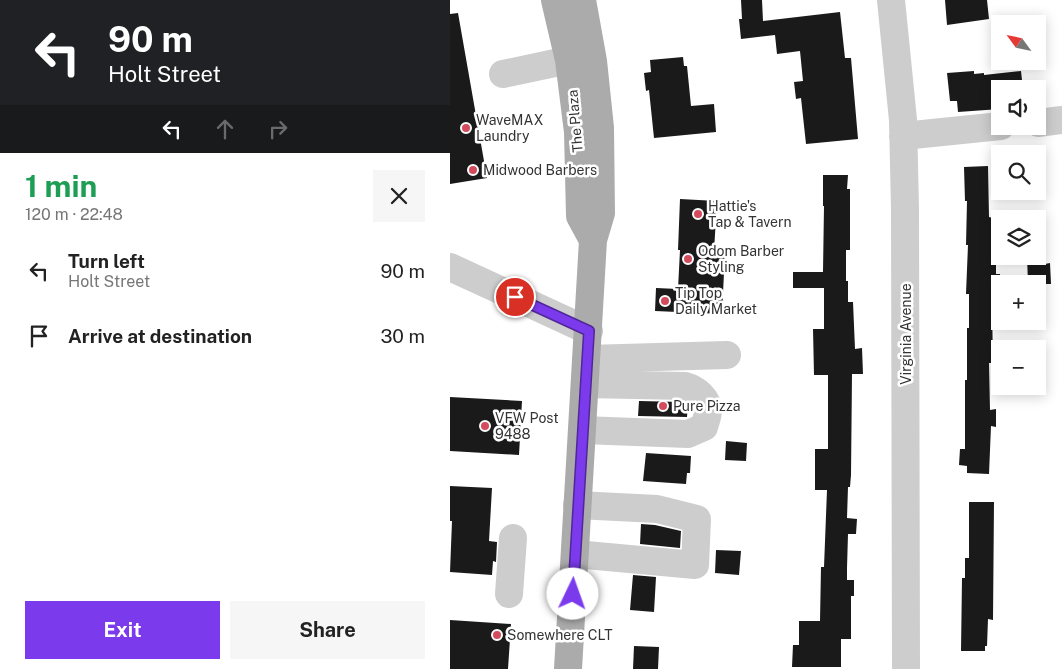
<!DOCTYPE html>
<html lang="en">
<head>
<meta charset="utf-8">
<style>
	:root { --surface:#fff; --page:#f6f6f6; --text:#222; --muted:#767676; --accent:#7c3aed }
	body { margin:0; font-family:"Public Sans",sans-serif; background:var(--page); color:var(--text); height:100vh; display:flex; flex-direction:column; font-size:19px; white-space:nowrap }
	* { box-sizing:border-box; margin:0 }
	p { font-size:16px; color:var(--muted) }
	.icon { flex:none; width:28px; height:28px; fill:none; stroke:currentColor; stroke-width:2; stroke-linecap:round; stroke-linejoin:round }
	.map { position:relative; flex:1; overflow:hidden }
	.sheet { display:flex; flex-direction:column; background:var(--surface); width:450px }
	.sheet>* { flex:none }
	.guide { background:#202124; color:#fff; overflow:hidden }
	.needle { width:32px; rotate:303deg }
	.buttons { position:absolute; left:541px; top:15px; display:grid; gap:10px }
	.buttons a { display:grid; place-items:center; width:55px; height:55px; border-radius:0px; background:var(--surface); box-shadow:0 2px 12px #0003; font-size:25px }
	.pin { position:absolute; display:grid; place-items:center; width:42px; height:42px; color:#fff; margin:-21px; border:2px solid #fff; border-radius:50%; box-shadow:0 1px 5px #0007 }
	.me { position:absolute; width:55px; margin:-28px; rotate:3deg; stroke-linejoin:round; filter:drop-shadow(0 0 4px #0008) }
	.turn { display:flex; align-items:center; gap:18px; height:105px; padding:0 25px; font-size:22px }
	.turn .icon { width:65px; height:65px; stroke-width:2.5 }
	.turn b { display:block; font-size:35px; line-height:42px }
	.lanes { display:flex; align-items:center; height:48px; padding:0 25px; background:#0003; justify-content:center; gap:25px; direction:ltr }
	.lanes .off { opacity:.35 }
	.round { display:grid; place-items:center; flex:none; width:52px; height:52px; border-radius:0px; background:var(--page) }
	.summary { display:flex; align-items:center; justify-content:space-between; height:85px; padding:0 25px }
	h1 { font-size:30px; font-weight:700; line-height:38px; color:#1e9e55 }
	.action { display:flex; gap:10px; margin-top:auto; padding:10px 25px }
	.action a { flex:1; height:58px; border-radius:0px; background:var(--accent); color:#fff; font-size:20px; font-weight:700; line-height:58px; text-align:center }
	.action a+a { background:var(--page); color:var(--text) }
	ul { padding:0; list-style:none }
	li { display:flex; align-items:center; gap:15px; height:65px; padding:0 25px }
	li div { flex:1 }
	li b { display:block; font-size:19px }
	li em { font-style:normal }
	main { display:flex; flex:1; min-height:0 }
	.map>svg:first-child { display:block }
	.building { fill:#1a1a1a }
	.lines { fill:none; stroke-linecap:round; stroke-linejoin:round }
	.minor { stroke:#cdcdcd; stroke-width:28 }
	.major { stroke:#ababab; stroke-width:28 }
	.route-casing { stroke:#51269a; stroke-width:12 }
	.route { stroke:#7c3aed; stroke-width:9 }
	.poi-dot { fill:#d24c5e; stroke:#fff; stroke-width:2 }
	.labels { text-anchor:middle; stroke-width:5; stroke-linejoin:round; paint-order:stroke }
	.poi-label { font-size:14px; fill:#333; stroke:#fff; text-anchor:start }
	.street-label { font-size:14px; fill:#333; stroke:#fff }
</style>
</head>
<body>
<main>
<section class="sheet">
<div class="guide">
<div class="turn"><svg class="icon" aria-label="left" viewBox="0 0 24 24"><path d="M17 20v-9H6M10 6l-5 5 5 5"/></svg><div><b>90 m</b>Holt Street</div></div>
<div class="lanes"><svg class="icon" aria-label="left" viewBox="0 0 24 24"><path d="M17 20v-9H6M10 6l-5 5 5 5"/></svg><svg class="icon off" aria-label="ahead" viewBox="0 0 24 24"><path d="M12 20V5M6 11l6-6 6 6"/></svg><svg class="icon off" aria-label="right" viewBox="0 0 24 24"><path d="M7 20v-9h11M14 6l5 5-5 5"/></svg></div>
</div>
<div class="summary"><div><h1>1 min</h1><p>120 m · 22:48</p></div><a class="round"><svg class="icon" aria-label="close" viewBox="0 0 24 24"><path d="M6 6l12 12M18 6L6 18"/></svg></a></div>
<ul>
<li><svg class="icon" aria-label="left" viewBox="0 0 24 24"><path d="M17 20v-9H6M10 6l-5 5 5 5"/></svg><div><b>Turn left</b><p>Holt Street</p></div><em>90 m</em></li>
<li><svg class="icon" aria-label="arrive" viewBox="0 0 24 24"><path d="M6 21V4h12l-3 4 3 4H6"/></svg><div><b>Arrive at destination</b></div><em>30 m</em></li>
</ul>
<div class="action"><a>Exit</a><a>Share</a></div>
</section>
<div class="map">
<svg width="612" height="669" viewBox="0 0 612 669">
	<rect width="100%" height="100%" fill="#fff"/>
	<path class="building" d="M291,0H312L313,21L390,12L395,58H401L408,139L356,144L351,98L346,99L344,82L353,81L350,51L327,54L325,35L291,39L289,19H292Z
		M495,0H537L539,19L497,25Z
		M8,13L37,178L0,184V14Z
		M233,57L234,66H237L241,106L264,104L266,132L204,138L199,90L196,91L194,73L201,72L200,60Z
		M524,71V74L534,73V75L571,71L573,89H550V109L508,112L507,101H500L497,73Z
		M538,166L539,217L543,218L542,239H546V274H550V306H542L543,363H539L540,410L546,409V427L541,426L539,474L517,473V466L509,465L510,449H515V380H517V328H519V294H516L518,245H516L517,201H515L514,167Z
		M373,175H398L397,189H400V250H396V281H398V302H403L405,349L412,348L413,374H402L401,475L400,487H398L397,518L407,519L406,534H398L397,568V580H404V596H401V639H391V667H342L343,645H349V621H370L371,567H374L377,490H365V449H378V375H364L363,329H374V288H343V272H373L374,206H373Z
		M230,199L267,201L264,251L275,252L272,314L205,311L206,288L228,289L230,250H228Z
		M577,256H595V264L600,263L601,284H578Z
		M0,397L72,401L69,455L0,451Z
		M189,401L233,402L238,404L237,417L188,416Z
		M276,441L297,443L296,461L275,460Z
		M196,453L241,456L240,473H237L236,484L193,481Z
		M0,486L42,488L39,541L47,542L46,562L43,561L42,575L0,572L2,521H0Z
		M519,502H544L543,620L538,619L537,646H535V651H511L512,578H515V558H519Z
		M191,524L205,525L231,531L230,548L190,544Z
		M266,550L291,551L289,575L265,573Z
		M183,575L206,577L204,612L180,610Z
		M0,620L61,624L58,669H0Z
		M184,646L209,647L208,669H183Z"/>
	<g class="lines">
		<path class="minor" d="M441,0L453,120L455,209L456,669
			M53,74L119,60
			M588,123L612,120
			M453,136L551,126
			M0,267L139,331
			M137,359L277,355
			M132,430L238,434L254,427C255,423 258,416 258,411C258,398 246,389 235,386L135,384
			M125,554L245,565L247,519L207,509L127,505
			M59,594L63,538"/>
		<path class="major" d="M105,0L119,60L128,132L130,216L143,240
			M118,669L143,240L151,213L150,128L143,61L132,0"/>
	</g>
	<g class="lines">
		<defs>
			<path id="route" d="M65,297L139,331L123,594"/>
		</defs>
		<use href="#route" class="route-casing"/>
		<use href="#route" class="route"/>
	</g>
	<g class="poi-dot">
		<circle cx="16" cy="128" r="5"/>
		<circle cx="23" cy="170" r="5"/>
		<circle cx="248" cy="214" r="5"/>
		<circle cx="238" cy="259" r="5"/>
		<circle cx="215" cy="301" r="5"/>
		<circle cx="213" cy="406" r="5"/>
		<circle cx="35" cy="426" r="5"/>
		<circle cx="47" cy="635" r="5"/>
	</g>
	<g class="labels">
		<g class="poi-label">
			<text x="26" y="125">WaveMAX<tspan x="26" dy="16">Laundry</tspan></text>
			<text x="33" y="175">Midwood Barbers</text>
			<text x="258" y="211">Hattie's<tspan x="258" dy="16">Tap &amp; Tavern</tspan></text>
			<text x="248" y="256">Odom Barber<tspan x="248" dy="16">Styling</tspan></text>
			<text x="225" y="298">Tip Top<tspan x="225" dy="16">Daily Market</tspan></text>
			<text x="223" y="411">Pure Pizza</text>
			<text x="45" y="423">VFW Post<tspan x="45" dy="16">9488</tspan></text>
			<text x="57" y="640">Somewhere CLT</text>
		</g>
		<g class="street-label">
			<text transform="translate(125 121) rotate(-95)" y="5">The Plaza</text>
			<text transform="translate(456 334) rotate(-90)" y="5">Virginia Avenue</text>
		</g>
	</g>
</svg>
<div class="buttons">
<a><svg class="needle" viewBox="-14 -14 28 28"><path d="M0-13l5 13h-10z" fill="#e53935"/><path d="M0 13l5-13h-10z" fill="#767676"/></svg></a>
<a><svg class="icon" aria-label="sound" viewBox="0 0 24 24"><path d="M4 9h4l5-4v14l-5-4H4zM17 9q2 3 0 6"/></svg></a>
<a><svg class="icon" aria-label="search" viewBox="0 0 24 24"><circle cx="10" cy="10" r="6"/><path d="M15 15l6 6"/></svg></a>
<a><svg class="icon" aria-label="layers" viewBox="0 0 24 24"><path d="M12 4l9 5-9 5-9-5zM3 14l9 5 9-5"/></svg></a>
<a>+</a>
<a>−</a>
</div>
<div class="pin" style="left:65px;top:297px;background:#d93025"><svg class="icon" aria-label="arrive" viewBox="0 0 24 24"><path d="M6 21V4h12l-3 4 3 4H6"/></svg></div>
<svg class="me" style="left:123px;top:594px" viewBox="-20 -20 40 40"><circle r="19" fill="#fff"/><path d="M0-13L10 11 0 6-10 11z" fill="#7c3aed"/></svg>
</div>
</main>
</body>
</html>
